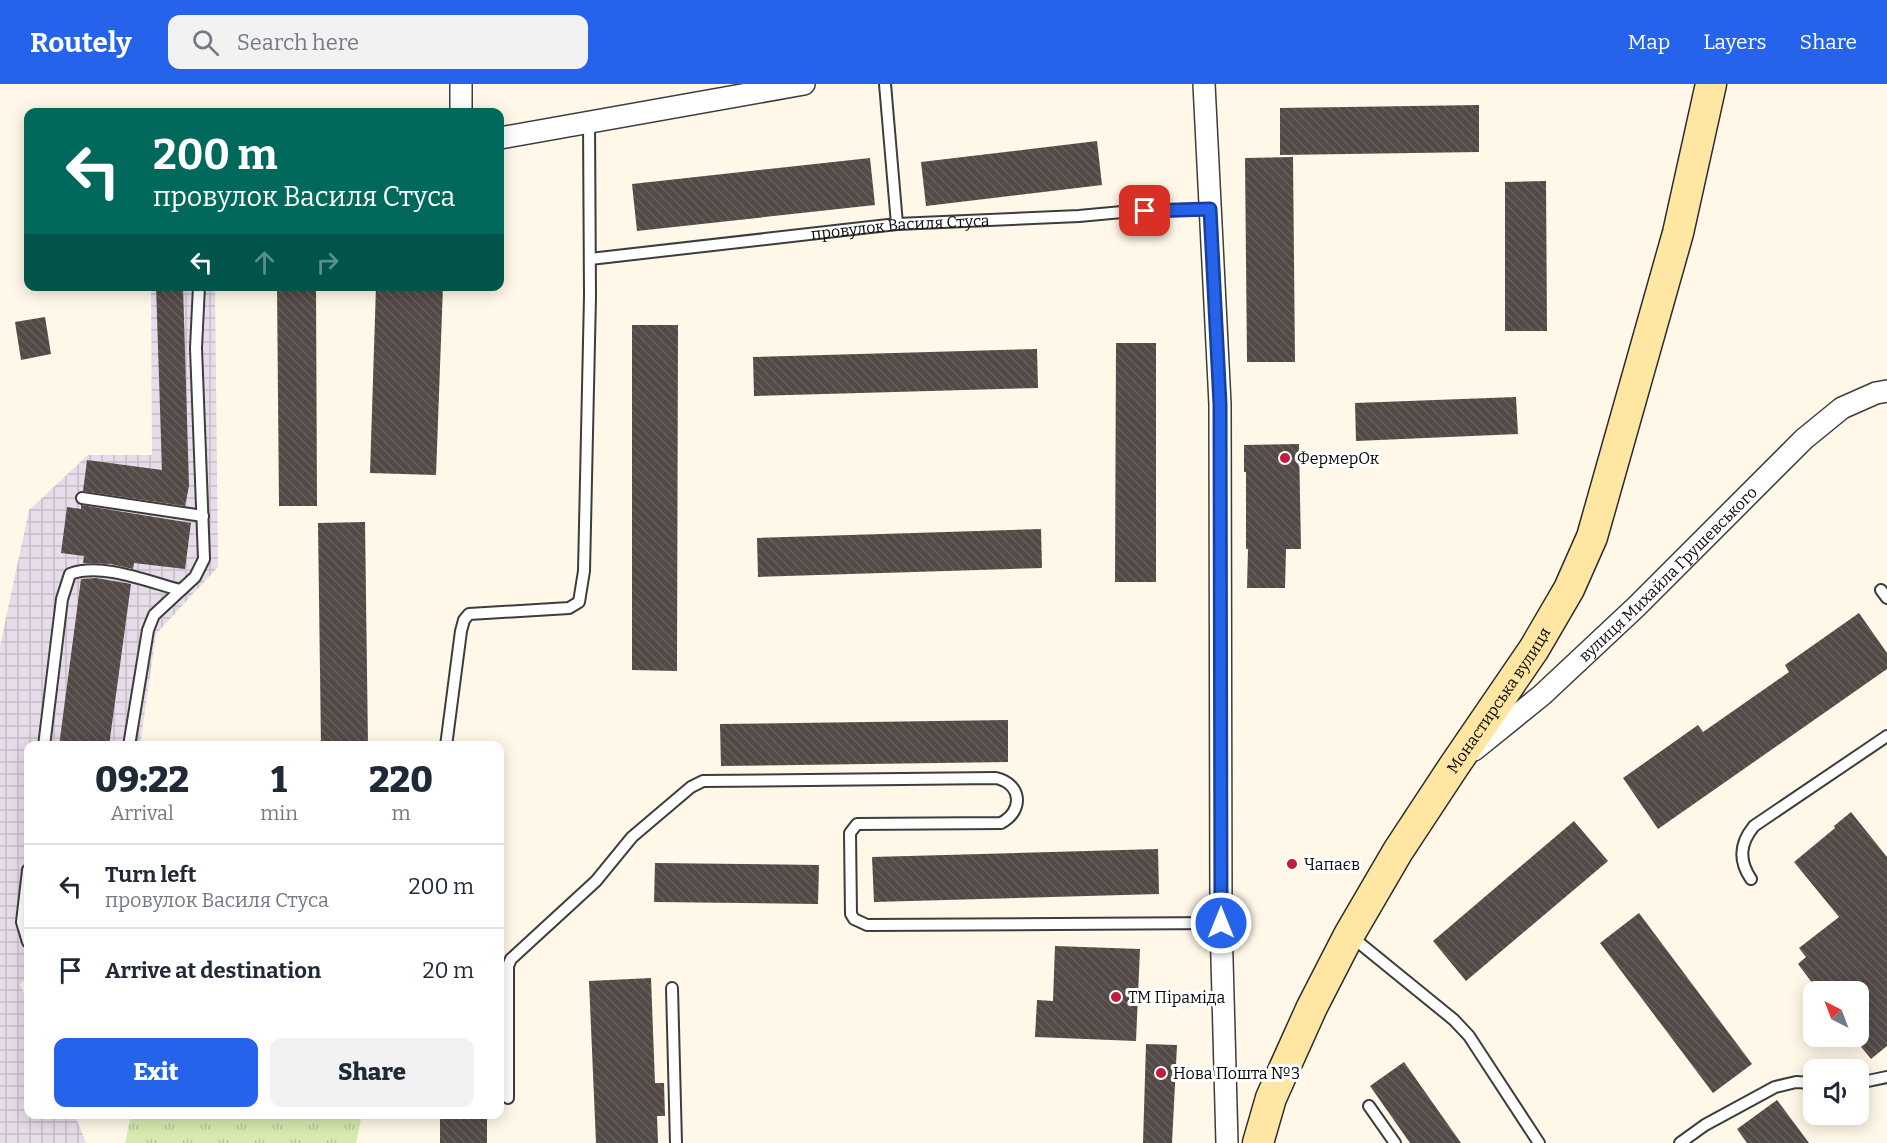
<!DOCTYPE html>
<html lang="en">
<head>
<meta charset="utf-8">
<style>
	:root { --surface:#fff; --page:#f2f2f3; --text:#1f2937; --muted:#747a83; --line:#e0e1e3; --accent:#2563eb }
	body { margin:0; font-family:Bitter,serif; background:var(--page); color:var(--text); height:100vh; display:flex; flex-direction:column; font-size:22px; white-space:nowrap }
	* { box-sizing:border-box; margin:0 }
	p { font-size:20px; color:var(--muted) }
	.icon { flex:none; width:33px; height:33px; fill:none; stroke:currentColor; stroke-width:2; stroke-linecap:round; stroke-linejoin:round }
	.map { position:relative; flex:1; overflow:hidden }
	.sheet { position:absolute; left:24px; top:657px; width:480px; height:378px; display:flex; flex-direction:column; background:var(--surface); border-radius:12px; box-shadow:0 3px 15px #0003 }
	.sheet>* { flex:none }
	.guide { position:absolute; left:24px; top:24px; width:480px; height:183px; border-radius:12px; box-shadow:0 3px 15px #0003; background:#00695c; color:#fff; overflow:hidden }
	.needle { width:39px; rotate:318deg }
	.buttons { position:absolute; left:1803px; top:897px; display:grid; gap:12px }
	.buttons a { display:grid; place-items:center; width:66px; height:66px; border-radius:12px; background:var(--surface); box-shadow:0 3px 15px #0003; font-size:30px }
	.pin { position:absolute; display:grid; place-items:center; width:51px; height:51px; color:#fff; margin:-26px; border-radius:12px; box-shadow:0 3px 9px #0006 }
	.me { position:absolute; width:66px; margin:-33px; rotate:0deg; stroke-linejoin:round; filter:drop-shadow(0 0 4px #0008) }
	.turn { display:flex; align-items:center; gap:21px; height:126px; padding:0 30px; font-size:27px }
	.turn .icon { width:78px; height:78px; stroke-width:2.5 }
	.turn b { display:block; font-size:42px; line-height:51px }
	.lanes { display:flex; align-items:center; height:57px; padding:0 30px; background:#0003; justify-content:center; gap:30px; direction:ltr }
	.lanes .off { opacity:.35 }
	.eta { display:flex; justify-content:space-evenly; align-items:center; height:102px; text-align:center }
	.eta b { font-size:36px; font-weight:800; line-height:42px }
	.primary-button { display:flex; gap:12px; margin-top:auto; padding:12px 30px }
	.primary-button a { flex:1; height:69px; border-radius:12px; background:var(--accent); color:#fff; font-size:24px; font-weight:800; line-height:69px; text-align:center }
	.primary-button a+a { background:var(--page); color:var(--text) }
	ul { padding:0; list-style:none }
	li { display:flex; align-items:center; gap:18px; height:84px; padding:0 30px; border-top:2px solid var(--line) }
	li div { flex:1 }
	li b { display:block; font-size:22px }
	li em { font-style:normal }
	header { display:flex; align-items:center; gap:36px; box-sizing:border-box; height:84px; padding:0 30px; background:var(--accent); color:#fff }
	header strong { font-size:28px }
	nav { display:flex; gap:33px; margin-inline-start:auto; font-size:21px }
	.search { width:420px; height:54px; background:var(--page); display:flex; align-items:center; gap:15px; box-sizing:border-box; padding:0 21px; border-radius:12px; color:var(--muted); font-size:22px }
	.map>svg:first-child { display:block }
	.industrial { fill:url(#industrial-grid) }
	.park { fill:url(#park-tufts) }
	.building { fill:url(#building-back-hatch) }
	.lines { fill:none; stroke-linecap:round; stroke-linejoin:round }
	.lane-casing { stroke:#3d3d3d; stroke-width:14 }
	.street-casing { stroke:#3d3d3d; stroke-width:24 }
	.secondary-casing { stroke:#2c2c2c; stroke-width:33 }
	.lane { stroke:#fff; stroke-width:10 }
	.street { stroke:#fff; stroke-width:21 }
	.secondary { stroke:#ffe6a2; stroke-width:30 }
	.route-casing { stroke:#184099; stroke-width:15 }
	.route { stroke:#2563eb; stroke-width:10 }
	.poi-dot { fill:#c01c3e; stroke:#fff; stroke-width:2 }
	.labels { text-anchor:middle; stroke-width:6; stroke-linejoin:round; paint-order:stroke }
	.street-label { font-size:16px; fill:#0a0a0a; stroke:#fff }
	.poi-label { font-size:16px; fill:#0a0a0a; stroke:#fff; text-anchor:start }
</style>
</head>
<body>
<header>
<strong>Routely</strong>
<div class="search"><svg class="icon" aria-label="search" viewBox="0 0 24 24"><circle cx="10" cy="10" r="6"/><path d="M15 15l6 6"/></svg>Search here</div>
<nav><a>Map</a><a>Layers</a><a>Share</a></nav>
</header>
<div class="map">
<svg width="1887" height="1059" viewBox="0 0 1887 1059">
	<defs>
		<pattern id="industrial-grid" width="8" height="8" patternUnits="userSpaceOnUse" patternTransform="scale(1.5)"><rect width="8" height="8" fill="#e7ddea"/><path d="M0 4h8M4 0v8" fill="none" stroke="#c5bcc7"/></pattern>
		<pattern id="park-tufts" width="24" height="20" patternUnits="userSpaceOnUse" patternTransform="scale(1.5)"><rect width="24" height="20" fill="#d7ebb0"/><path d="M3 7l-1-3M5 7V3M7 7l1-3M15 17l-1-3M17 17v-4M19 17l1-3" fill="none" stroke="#b7c896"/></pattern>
		<pattern id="building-back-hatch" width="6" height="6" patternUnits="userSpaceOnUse" patternTransform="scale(1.5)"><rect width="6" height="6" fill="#534946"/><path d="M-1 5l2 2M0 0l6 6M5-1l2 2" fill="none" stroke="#675f5c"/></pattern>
	</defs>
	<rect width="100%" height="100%" fill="#fff7e7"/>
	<path class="industrial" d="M151,203H215L218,483L156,550L140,661L28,662V894L20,900L28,919V1030L75,1031L86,1059H0V562L29,426L88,371H152Z"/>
	<path class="park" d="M131,1031V1030L362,1031L356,1059H125Z"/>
	<path class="building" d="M1479,21V68L1280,71V24Z
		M1097,57L1102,101L926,122L921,78Z
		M1293,73L1295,278H1247L1245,74Z
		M870,74L875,121L637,147L632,100Z
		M1546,97L1547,247H1505V98Z
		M156,202H183L189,402L185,422L83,407L87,376L162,386Z
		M277,202H316L317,422H279Z
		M376,202H443L436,391L370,389Z
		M45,233L51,270L21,276L15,238Z
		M632,241H678L677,587L632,586Z
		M1116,259H1156V498H1115Z
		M1037,265L1038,304L754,312L753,273Z
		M1516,313L1518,350L1356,357L1355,319Z
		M1299,360L1301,465H1286L1285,504H1247L1248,465H1246V388H1244V361Z
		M81,421L191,439L185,485L134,479L133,485L111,480L83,479L84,472L61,469L67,423L81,425Z
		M365,438L368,662H321L318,439Z
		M1041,445L1042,484L758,493L757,454Z
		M96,494L131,500L109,662H59L81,495Z
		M1859,529L1887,569V585L1658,745L1623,694L1698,641L1703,648L1789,588L1785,581Z
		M1008,636V678L721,682L720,640Z
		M1851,728L1887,773V962L1871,975L1858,959V908H1819L1798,880L1806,873L1799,864L1839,833L1794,778L1835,744L1834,742Z
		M1574,737L1608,777L1466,897L1433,857Z
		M1158,765L1159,810L874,818L872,773Z
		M655,779L819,781L818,820L654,818Z
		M1639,829L1752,980L1713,1009L1600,859Z
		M1055,862L1140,865L1136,957L1035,953L1037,916L1053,917Z
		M651,894L655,999H664L665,1032H657L658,1059H596L589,897Z
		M1146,960L1177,961L1172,1059H1143Z
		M1404,978L1461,1059H1410L1370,1002Z
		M1777,1016L1809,1059H1747L1737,1045Z
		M440,1030H487V1059H440Z"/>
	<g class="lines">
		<defs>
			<g id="lane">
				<path d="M885,0L897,140"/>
				<path id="s1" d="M590,175L897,140L1079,132L1122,128L1210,125"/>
				<path d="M82,414L203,432"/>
				<path d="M1881,506L1887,514"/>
				<path d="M44,662L62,515L70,490C102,478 149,498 180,506"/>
				<path d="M129,662L148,546L154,531L195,493L204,475L196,264L199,202"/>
				<path d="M446,662L461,547L464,536L469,530L569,524L579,518L584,487L590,212L589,38"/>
				<path d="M28,786L22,838L28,858"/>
				<path d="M1751,795C1738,776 1740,759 1754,742L1887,652"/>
				<path d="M1352,853L1454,936L1469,952L1539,1059"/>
				<path d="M672,904L676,1059"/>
				<path d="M1858,999L1887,993"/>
				<path d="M508,1014V882L511,875L596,797L632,753L691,703L703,697L996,694C1022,700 1024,727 1001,739L857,740L850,749L851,830L854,835L867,841L1221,839"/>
				<path d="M1369,1022L1395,1059"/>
				<path d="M1680,1059L1705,1041L1775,1003L1796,998L1814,999"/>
			</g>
			<g id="street">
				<path d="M1204,0L1220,320L1221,839L1227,1059"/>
				<path d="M461,28V0"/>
				<path d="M500,54L804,0"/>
				<path id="s2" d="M1474,666L1542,611L1636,523L1804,355L1842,324L1876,309L1887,307"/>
			</g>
			<g id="secondary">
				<path id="s3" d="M1258,1059L1271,1014L1312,923L1349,851L1398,767L1454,682L1534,565L1569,505L1592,453L1678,149L1711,0"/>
			</g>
		</defs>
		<use href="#lane" class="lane-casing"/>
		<use href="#street" class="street-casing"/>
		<use href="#secondary" class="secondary-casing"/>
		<use href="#lane" class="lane"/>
		<use href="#street" class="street"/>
		<use href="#secondary" class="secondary"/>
	</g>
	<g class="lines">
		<defs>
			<path id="route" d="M1145,127L1210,125L1220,320L1221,839"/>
		</defs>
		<use href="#route" class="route-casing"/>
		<use href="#route" class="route"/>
	</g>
	<g class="poi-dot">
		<circle cx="1285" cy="374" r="6"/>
		<circle cx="1292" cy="780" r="6"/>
		<circle cx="1116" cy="913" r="6"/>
		<circle cx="1161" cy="989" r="6"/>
	</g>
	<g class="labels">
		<g class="street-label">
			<text dy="6" stroke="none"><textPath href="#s1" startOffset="312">провулок Василя Стуса</textPath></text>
			<text dy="6" stroke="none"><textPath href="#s2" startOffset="262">вулиця Михайла Грушевського</textPath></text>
			<text dy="6" stroke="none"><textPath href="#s3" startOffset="506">Монастирська вулиця</textPath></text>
		</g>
		<g class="poi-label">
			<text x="1297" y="380">ФермерОк</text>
			<text x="1304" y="786">Чапаєв</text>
			<text x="1128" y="919">ТМ Піраміда</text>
			<text x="1173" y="995">Нова Пошта №3</text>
		</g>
	</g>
</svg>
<div class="buttons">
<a><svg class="needle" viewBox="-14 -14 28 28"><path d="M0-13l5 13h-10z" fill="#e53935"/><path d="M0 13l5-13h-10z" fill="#747a83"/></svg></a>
<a><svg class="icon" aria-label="sound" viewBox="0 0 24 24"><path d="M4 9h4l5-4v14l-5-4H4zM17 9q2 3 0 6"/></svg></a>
</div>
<div class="pin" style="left:1145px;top:127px;background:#d93025"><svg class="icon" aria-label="arrive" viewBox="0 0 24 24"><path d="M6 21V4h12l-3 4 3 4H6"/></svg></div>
<svg class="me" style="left:1221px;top:839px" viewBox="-20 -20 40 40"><circle r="17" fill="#2563eb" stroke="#fff" stroke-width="3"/><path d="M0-11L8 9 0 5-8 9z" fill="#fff"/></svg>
<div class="guide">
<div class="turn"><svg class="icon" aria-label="left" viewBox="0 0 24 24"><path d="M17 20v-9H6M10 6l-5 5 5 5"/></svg><div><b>200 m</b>провулок Василя Стуса</div></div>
<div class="lanes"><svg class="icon" aria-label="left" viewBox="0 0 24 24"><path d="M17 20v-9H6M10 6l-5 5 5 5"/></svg><svg class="icon off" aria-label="ahead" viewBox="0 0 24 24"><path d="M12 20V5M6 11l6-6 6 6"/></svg><svg class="icon off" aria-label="right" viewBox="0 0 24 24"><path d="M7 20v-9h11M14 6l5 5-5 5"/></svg></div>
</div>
<section class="sheet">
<div class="eta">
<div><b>09:22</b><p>Arrival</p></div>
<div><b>1</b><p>min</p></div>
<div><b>220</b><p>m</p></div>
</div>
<ul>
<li><svg class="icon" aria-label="left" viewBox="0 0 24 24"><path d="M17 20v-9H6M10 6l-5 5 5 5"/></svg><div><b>Turn left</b><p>провулок Василя Стуса</p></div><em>200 m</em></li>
<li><svg class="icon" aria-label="arrive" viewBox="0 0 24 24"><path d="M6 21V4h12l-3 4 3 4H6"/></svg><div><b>Arrive at destination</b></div><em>20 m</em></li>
</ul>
<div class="primary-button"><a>Exit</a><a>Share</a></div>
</section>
</div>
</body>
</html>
